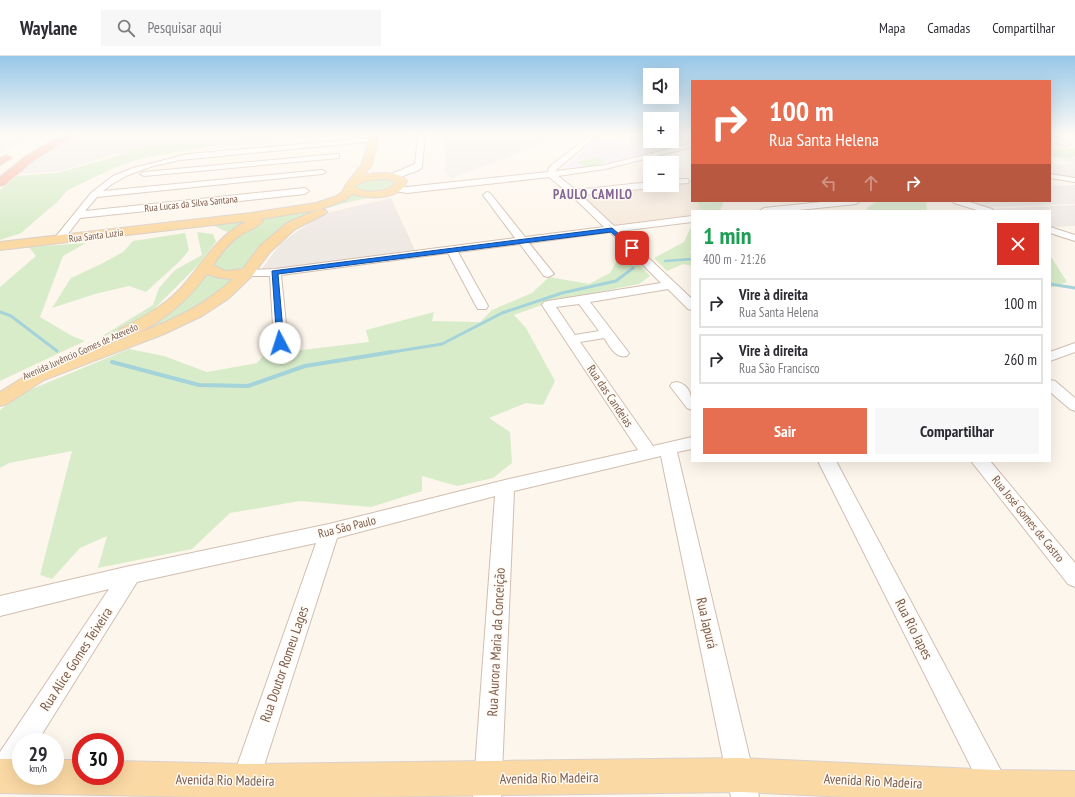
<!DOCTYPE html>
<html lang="pt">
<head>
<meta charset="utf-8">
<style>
	:root { --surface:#fff; --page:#f7f7f7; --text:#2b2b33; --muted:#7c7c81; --line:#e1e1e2; --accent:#e76f51 }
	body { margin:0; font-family:"PT Sans Narrow",sans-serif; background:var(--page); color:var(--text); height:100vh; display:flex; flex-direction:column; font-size:15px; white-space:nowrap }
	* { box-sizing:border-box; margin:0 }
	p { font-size:13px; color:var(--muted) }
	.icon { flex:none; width:22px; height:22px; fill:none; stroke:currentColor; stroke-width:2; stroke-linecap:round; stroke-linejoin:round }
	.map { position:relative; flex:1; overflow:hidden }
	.panel { position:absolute; left:691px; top:154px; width:360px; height:252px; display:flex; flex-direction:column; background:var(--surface); border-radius:0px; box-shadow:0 4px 16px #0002 }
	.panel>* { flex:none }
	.guide { position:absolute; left:691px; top:24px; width:360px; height:122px; border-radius:0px; box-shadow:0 4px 16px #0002; background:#e76f51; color:#fff; overflow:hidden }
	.tools { position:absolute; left:643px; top:12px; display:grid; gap:8px }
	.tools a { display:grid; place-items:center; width:36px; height:36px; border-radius:0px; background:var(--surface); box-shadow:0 4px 16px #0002; font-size:20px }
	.speed { position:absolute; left:12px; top:677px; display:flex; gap:8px; font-size:20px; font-weight:700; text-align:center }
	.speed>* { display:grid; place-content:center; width:52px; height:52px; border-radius:50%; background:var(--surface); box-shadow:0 4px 16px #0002; line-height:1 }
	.speed small { font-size:10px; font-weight:400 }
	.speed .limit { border:6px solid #d22; background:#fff; color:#111 }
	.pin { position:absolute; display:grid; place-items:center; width:34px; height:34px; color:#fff; margin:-17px; border-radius:8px; box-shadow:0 2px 6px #0006 }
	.me { position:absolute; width:44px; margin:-22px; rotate:355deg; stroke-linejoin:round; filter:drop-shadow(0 0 3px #0008) }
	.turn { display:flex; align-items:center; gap:14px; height:84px; padding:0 12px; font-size:18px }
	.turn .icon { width:52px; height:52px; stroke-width:2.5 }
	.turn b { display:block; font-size:28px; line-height:34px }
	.lanes { display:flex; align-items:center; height:38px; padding:0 12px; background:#0003; justify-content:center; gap:20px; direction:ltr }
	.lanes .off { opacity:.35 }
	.round { display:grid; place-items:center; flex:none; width:42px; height:42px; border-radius:0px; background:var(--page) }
	.overview { display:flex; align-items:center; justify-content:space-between; height:68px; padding:0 12px }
	h1 { font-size:24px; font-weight:700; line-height:30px; color:#1e9e55 }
	.button { display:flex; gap:8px; margin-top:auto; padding:8px 12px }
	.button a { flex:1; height:46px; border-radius:0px; background:var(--accent); color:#fff; font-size:16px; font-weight:700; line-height:46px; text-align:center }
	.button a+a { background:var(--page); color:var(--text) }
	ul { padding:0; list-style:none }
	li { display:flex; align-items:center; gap:12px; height:50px; margin:0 8px 6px; padding:0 4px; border:2px solid var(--line); border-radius:0px }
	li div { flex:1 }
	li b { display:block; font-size:15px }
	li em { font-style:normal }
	header { display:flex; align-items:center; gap:24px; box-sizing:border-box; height:56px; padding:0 20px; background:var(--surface); border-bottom:1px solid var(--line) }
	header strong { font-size:19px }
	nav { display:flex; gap:22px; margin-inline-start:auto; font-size:14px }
	.search { width:280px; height:36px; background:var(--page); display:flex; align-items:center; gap:10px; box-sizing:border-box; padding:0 14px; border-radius:0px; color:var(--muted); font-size:15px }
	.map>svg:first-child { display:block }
	.residential { fill:#f5e8da }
	.industrial { fill:#efe9e4 }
	.education { fill:#f3e8fa }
	.green { fill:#d8ecc9 }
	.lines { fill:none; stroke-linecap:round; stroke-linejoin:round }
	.stream-far2 { stroke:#a5d3da; stroke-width:2.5 }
	.stream-far1 { stroke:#a5d3da; stroke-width:3 }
	.stream { stroke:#a5d3da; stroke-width:4 }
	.minor-casing { stroke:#d1beb0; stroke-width:2 }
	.major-casing { stroke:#dad1cd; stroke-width:2 }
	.highway-casing { stroke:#dad1cd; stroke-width:2 }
	.minor { fill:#fff; fill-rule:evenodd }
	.major { fill:#fbd9a5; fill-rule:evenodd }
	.highway { fill:#f7b7a3; fill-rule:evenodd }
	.route { fill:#1a73e8; stroke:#114b97 }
	.labels { text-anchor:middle; stroke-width:3; stroke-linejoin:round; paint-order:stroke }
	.far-street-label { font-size:10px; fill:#7a5c4d; stroke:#fffaf3 }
	.street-label { font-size:12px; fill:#7a5c4d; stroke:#fffaf3 }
	.far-district-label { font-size:13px; font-weight:bold; letter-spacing:1px; fill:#846695; stroke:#fffaf3 }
	.near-street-label { font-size:14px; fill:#7a5c4d; stroke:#fffaf3 }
</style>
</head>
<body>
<header>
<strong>Waylane</strong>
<div class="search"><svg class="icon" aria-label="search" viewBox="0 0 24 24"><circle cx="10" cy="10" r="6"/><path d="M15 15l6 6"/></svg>Pesquisar aqui</div>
<nav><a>Mapa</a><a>Camadas</a><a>Compartilhar</a></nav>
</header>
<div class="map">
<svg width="1075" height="741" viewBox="0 0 1075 741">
	<rect width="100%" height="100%" fill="#fdf6ec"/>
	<path class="residential" d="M692,125V145H700L701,155H692V160L615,171L579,138L657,129H672V127Z"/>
	<path class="industrial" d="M38,77L14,89L0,98V78Z
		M78,77H328V79L217,91L205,85L112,99L61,115L16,118L44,96Z
		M444,77H550L536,91L451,122L446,117Z
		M1075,102V122L1050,119V109L1072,108L1059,103Z
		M1075,129V148L987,151L968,145H1050V130Z
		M391,142L415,194L260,215L281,187L322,158Z
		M1075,149V170L1050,171V155H996L989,153Z"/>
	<path class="education" d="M596,83L665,90L646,97L587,112L564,113Z"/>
	<path class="green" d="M219,84L222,88L153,100L137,104L111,113L68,134L57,146L21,177L0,184V134L17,120L57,117L104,104L138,93L173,87Z
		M1050,93H1075V101L1068,103L1050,100Z
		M596,101L607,106L587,111L576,106Z
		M374,121L396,124L397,129C383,136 368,138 354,130V128Z
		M350,138L380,139L341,148L315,156L245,212L223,216L211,212L225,190L251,169L268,162L312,154Z
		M697,145H724L720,155H699L700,153Z
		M878,145H926L927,155H865L868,151Z
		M255,162L227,176L208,167Z
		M692,169V194L689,196L692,197V210L683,208L667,215L654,202L684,186Z
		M197,176L213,178L216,186L198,209L147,260L123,273L99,282L153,249L159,232L175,214L202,199Z
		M185,177L189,194L180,205L146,236L129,230L95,238L52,252L71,222L101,208L123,196L133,185Z
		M86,187L63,200L40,261L72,280L85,285L0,325V231L36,200L29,191Z
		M624,192L650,220L639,228L578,240L550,244L542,249L514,259L526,272L555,325L543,349L526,347L489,362L510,376L512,407L493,422L457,430L422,420V435L371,451L300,445L230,457L192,493L98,512L107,480L80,492L52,523L40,519L72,395L9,407L0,412V354L20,338L129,293L164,300L207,316L257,307L267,295L286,290L285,296L369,286L366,274L434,256L432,265L480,266L492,254L532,237L549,221L589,228L610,217Z
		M1050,199L1067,226L1050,232Z
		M203,218L214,221L240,220L219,239L175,264L100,290L127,279Z"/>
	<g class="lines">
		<path class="stream-far2" d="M665,205L692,203"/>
		<path class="stream-far1" d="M1050,228L1075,232
			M0,256L11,260L57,295
			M386,297L442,288L502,257L562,237L616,225L633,212"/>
		<path class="stream" d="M112,306L199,329L248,330L305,310L392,296"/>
		<defs>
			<path id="minor" d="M411,77H420L425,80L422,111L419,114L395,123H389V119L415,108L418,81Z
				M593,77H600L556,114V115L605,109L692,87V91L605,113L558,120L576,134L650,126V129H654L650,132L581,139L614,170L692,160V166L620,175L692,243V254L688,253L668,233L590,246L629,297L627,300C615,303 610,290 604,282L580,286L653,390L692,381V393L677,396L759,741H731L661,400L514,435L501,741H473L495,440L337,482L254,741H226L316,487L137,526L37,686H21V712L10,730L0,734V696L109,533L0,560V540L130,510L329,468L505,424L638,394L542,249L544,246L548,245L661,227L610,176L529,187L554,218L548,221L544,220L520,188L458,196L488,250L486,253H478L476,250L448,197L281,219L288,287L286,290H276L274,287L270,220H247L241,217L247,214L275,213L515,182L483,139L487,136L490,137L525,181L604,171L571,139L549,121L407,137L394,135L393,133L397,130L407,131L548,116L549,111ZM579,248L599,275L575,279L556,251Z
				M1050,81L1066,86L1070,88L1066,90L1050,85Z
				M373,82L375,83V85L180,104L150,111L128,119L112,128L103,135L322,114L326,116L322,118L97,141L85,155L305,132L309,135L305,138L80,162L62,186H54L53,184L91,137L113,120L133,112L188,98Z
				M336,98H339V102L144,120L140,118L144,116Z
				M1050,118L1075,122V126L1050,122Z
				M685,123H688L689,125L688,127L672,128V124Z
				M831,145H860L856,148L789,155H759L764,152Z
				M953,145H966L992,153L994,155H980L954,147Z
				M1050,171L1075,179V185L1050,177Z
				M1075,287V296L1050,305V296Z
				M1050,324L1055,325L1075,342V355L1070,353L1050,336Z
				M677,326C691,329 692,342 692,354L687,352L670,330L672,327Z
				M818,405H836L1015,741H986Z
				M971,405H990L1075,507V531L1068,528Z"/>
			<path id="major" d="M371,77H379L372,108L364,119C377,117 398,114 407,125C399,145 370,143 352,138L345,144L321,153L325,154L327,156L325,158L295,173L270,196L252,220L228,243L202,260L164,278L44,324L7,348L0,350V336L32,316L128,281L120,279L118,276L120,273C140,263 161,252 177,236C201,212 215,180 247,165L0,194V186L251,157L316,147L337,140L342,136L347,127L362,108ZM387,123L396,126C390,137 366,138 355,131C362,123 377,124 387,123ZM317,154L287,167L260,190L243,213L225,215L213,209C220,199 228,188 239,180C246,175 258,172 263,165L261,163ZM207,218L220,222L233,223C205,249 171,265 136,278C165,264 188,244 207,218Z
				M740,702L996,714L1075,715V741H847L740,736L362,741H202L0,737V703H21V720H55V704H81V720H115V705L245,708Z"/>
			<path id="highway" d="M65,77H77L34,104L4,129L0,130V121L26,100Z
				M7,99L12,102L0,109V102Z"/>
		</defs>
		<use href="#minor" class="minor-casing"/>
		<use href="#major" class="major-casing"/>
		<use href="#highway" class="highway-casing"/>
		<use href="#minor" class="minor"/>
		<use href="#major" class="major"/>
		<use href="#highway" class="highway"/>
	</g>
	<linearGradient id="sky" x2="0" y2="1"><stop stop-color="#97c7e8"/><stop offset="0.43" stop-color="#fefbf6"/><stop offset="1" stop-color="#fefbf6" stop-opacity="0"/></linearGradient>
	<rect width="1075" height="181" fill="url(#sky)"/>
	<path class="route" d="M612,172L634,191V193H630L611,176L278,218L284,287L280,289L277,287L272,215Z"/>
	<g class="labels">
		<g class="far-street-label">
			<text transform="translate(191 147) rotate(-6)" y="4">Rua Lucas da Silva Santana</text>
			<text transform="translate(96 179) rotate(-7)" y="4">Rua Santa Luzia</text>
			<text transform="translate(80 295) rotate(-24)" y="4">Avenida Juvêncio Gomes de Azevedo</text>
		</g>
		<g class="street-label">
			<text transform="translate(610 340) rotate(56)" y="4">Rua das Candeias</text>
			<text transform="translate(1028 463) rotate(51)" y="4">Rua José Gomes de Castro</text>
			<text transform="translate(347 471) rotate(-14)" y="4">Rua São Paulo</text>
		</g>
		<g class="far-district-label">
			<text x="593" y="143">PAULO CAMILO</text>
		</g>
		<g class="near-street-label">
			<text transform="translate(707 567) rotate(77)" y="5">Rua Japurá</text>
			<text transform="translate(914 573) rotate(63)" y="5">Rua Rio Japes</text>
			<text transform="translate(496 586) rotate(-87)" y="5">Rua Aurora Maria da Conceição</text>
			<text transform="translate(76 603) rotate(-57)" y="5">Rua Alice Gomes Teixeira</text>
			<text transform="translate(284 608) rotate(-71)" y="5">Rua Doutor Romeu Lages</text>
			<text transform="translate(549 722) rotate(-1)" y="5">Avenida Rio Madeira</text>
			<text transform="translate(225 724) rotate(1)" y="5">Avenida Rio Madeira</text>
			<text transform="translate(873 725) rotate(3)" y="5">Avenida Rio Madeira</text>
		</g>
	</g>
</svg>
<div class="tools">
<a><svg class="icon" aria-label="sound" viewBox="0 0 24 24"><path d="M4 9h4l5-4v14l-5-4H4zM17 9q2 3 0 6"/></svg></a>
<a>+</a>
<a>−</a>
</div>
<div class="speed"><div>29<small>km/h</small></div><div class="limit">30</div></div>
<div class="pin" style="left:632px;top:192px;background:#d93025"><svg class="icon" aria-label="arrive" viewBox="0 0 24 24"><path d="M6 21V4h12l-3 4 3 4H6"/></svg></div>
<svg class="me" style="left:280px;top:287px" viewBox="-20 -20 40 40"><circle r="19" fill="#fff"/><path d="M0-13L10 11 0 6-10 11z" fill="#1a73e8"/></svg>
<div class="guide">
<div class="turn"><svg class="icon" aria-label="right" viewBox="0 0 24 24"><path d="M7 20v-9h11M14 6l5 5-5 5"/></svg><div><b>100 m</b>Rua Santa Helena</div></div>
<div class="lanes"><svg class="icon off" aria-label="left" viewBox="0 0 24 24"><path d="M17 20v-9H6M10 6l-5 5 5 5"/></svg><svg class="icon off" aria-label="ahead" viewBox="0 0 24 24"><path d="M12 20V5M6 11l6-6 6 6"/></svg><svg class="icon" aria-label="right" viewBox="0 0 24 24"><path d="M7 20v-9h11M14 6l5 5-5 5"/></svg></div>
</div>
<section class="panel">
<div class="overview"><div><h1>1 min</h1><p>400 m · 21:26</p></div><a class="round" style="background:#d93025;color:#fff"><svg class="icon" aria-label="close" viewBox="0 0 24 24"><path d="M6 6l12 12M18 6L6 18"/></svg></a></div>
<ul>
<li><svg class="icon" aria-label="right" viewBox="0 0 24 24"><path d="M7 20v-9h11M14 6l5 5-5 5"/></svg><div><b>Vire à direita</b><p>Rua Santa Helena</p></div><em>100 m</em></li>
<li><svg class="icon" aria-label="right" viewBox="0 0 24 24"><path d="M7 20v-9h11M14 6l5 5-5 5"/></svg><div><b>Vire à direita</b><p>Rua São Francisco</p></div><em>260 m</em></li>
</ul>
<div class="button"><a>Sair</a><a>Compartilhar</a></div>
</section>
</div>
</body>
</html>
